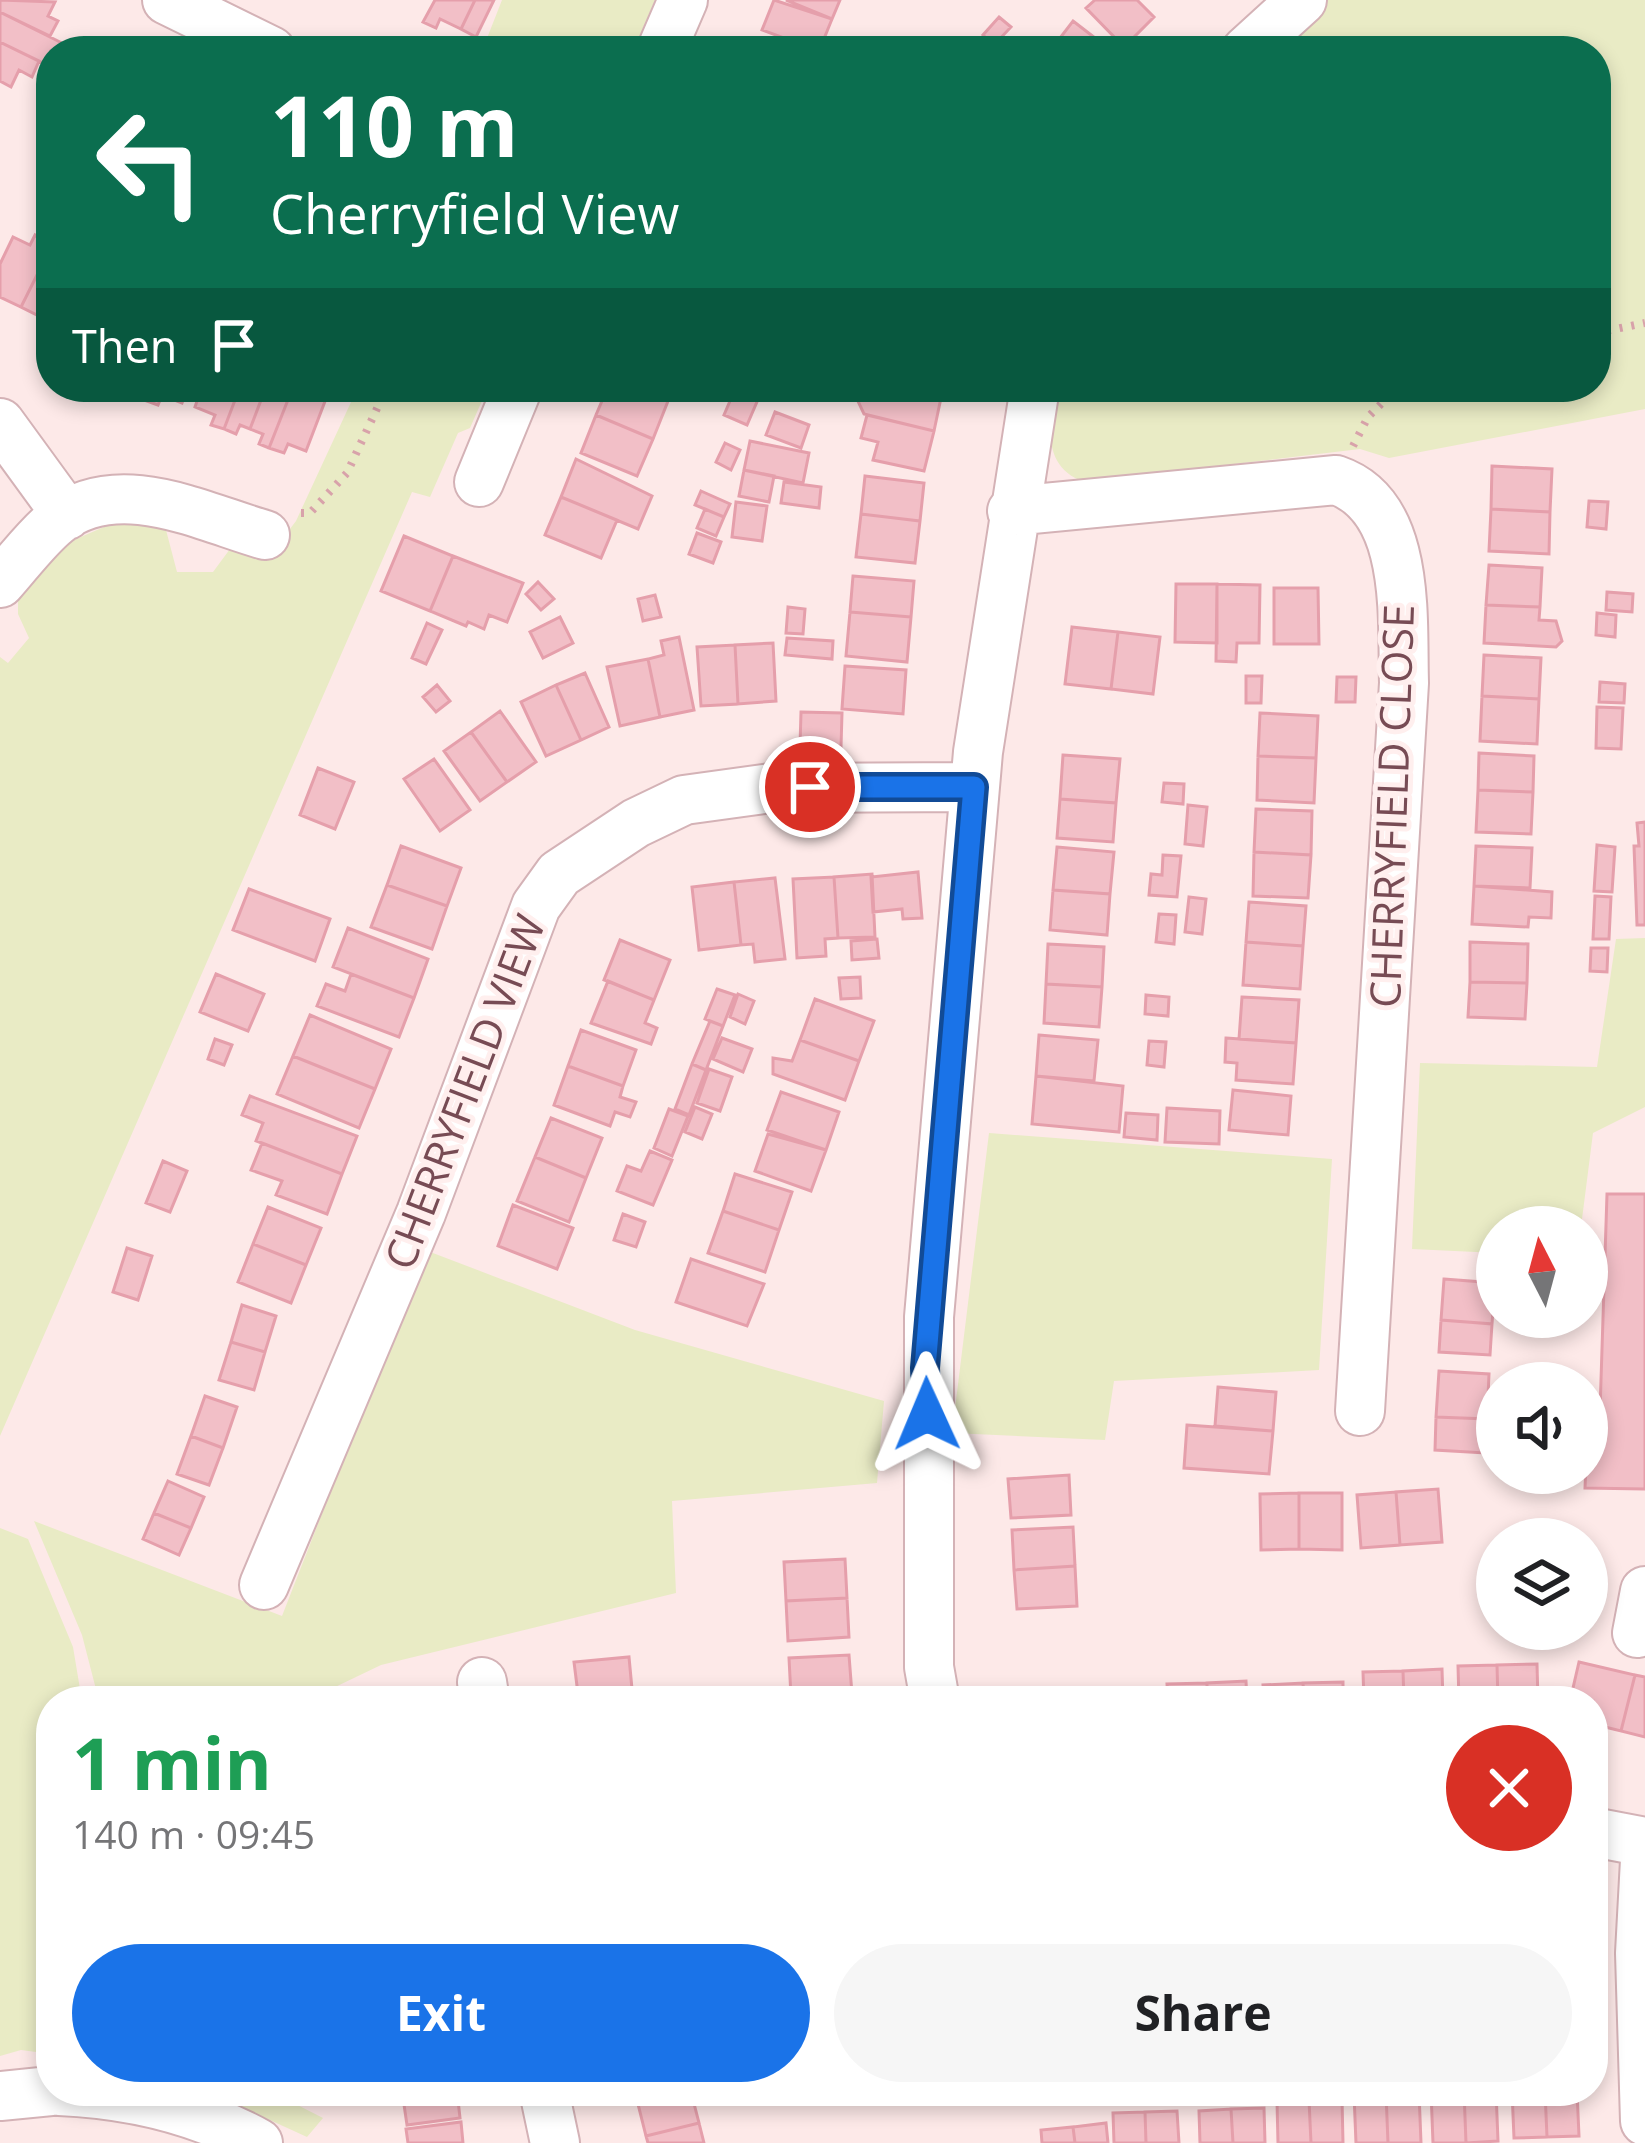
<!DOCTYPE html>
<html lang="en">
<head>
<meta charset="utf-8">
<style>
	:root { --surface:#fff; --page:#f6f6f6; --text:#202124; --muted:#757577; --accent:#1a73e8 }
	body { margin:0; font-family:"Open Sans",sans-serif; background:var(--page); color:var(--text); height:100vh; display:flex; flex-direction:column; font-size:45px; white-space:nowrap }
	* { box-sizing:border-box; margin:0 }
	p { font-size:39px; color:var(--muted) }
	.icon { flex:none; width:66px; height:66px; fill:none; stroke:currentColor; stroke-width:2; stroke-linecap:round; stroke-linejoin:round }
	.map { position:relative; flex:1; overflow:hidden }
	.drawer { position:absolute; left:36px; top:1686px; width:1572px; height:420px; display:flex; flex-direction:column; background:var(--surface); border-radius:48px; box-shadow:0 6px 18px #0003 }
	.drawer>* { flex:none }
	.guide { position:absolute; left:36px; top:36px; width:1575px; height:366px; border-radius:48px; box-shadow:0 6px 18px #0003; background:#0b6e4f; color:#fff; overflow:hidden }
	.needle { width:78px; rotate:354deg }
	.tools { position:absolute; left:1476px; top:1206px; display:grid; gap:24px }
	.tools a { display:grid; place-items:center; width:132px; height:132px; border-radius:50%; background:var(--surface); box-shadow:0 6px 18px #0003; font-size:60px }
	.pin { position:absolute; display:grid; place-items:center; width:102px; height:102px; color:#fff; margin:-51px; border:6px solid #fff; border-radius:50%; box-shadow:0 3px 12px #0007 }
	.me { position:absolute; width:132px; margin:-66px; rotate:359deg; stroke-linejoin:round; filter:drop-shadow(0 0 9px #0008) }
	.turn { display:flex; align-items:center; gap:42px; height:252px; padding:0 36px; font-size:54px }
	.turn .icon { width:156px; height:156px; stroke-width:2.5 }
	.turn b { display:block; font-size:84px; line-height:102px }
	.then { display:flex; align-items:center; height:114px; padding:0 36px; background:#0003; gap:24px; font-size:45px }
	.round { display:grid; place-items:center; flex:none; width:126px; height:126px; border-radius:63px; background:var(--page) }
	.overview { display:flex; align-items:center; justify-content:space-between; height:204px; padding:0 36px }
	h1 { font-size:72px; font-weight:700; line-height:90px; color:#1e9e55 }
	.action { display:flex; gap:24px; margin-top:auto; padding:24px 36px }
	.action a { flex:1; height:138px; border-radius:72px; background:var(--accent); color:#fff; font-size:48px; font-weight:700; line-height:138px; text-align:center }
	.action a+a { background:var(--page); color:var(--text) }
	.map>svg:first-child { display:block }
	.green { fill:#e9ebc5 }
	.building { fill:#f2bfc7; stroke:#e59fab; stroke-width:3 }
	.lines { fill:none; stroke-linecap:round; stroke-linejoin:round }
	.minor-casing { stroke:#d4b2b6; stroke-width:52 }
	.path { stroke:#d8a2aa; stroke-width:8; stroke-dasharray:3 9; stroke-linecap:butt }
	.minor { stroke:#fff; stroke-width:48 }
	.route-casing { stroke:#114b97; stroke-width:30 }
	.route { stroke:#1a73e8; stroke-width:21 }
	.labels { text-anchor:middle; stroke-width:10; stroke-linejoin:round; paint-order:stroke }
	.street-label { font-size:42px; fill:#774b54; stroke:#ffefee }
</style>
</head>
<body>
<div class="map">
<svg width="1645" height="2143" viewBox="0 0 1645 2143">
	<rect width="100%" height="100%" fill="#fde9e8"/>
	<path class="green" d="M502,0H655L633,51H482Z
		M1327,0H1645V409L1389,458L1360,449L1084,482C1041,466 1049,424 1055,387H1596V51H1269Z
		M358,387H488L470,428L458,433L430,497L412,492L0,1436V657L8,663L29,638L18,614V592L67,543L120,520L155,521L166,530L177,572H213L230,549L271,554L296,521Z
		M1645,938V1107L1593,1133L1581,1227H1497V1253L1412,1249L1420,1063L1597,1067L1616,939Z
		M989,1133L1332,1159L1319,1370L1114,1381L1105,1440L952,1433Z
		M425,1250L635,1330L884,1401L877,1483L672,1501L676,1593L381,1665L306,1701H99L82,1635L34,1521L282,1616Z
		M0,1528L28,1539L73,1647L82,1701H51V2054L21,2050L0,2056Z
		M206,2091H270L323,2118L307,2137Z"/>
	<path class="building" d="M0,0L55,2L48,16L58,21L50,36L0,12Z
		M435,0H475L461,29L440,19L436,28L423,22Z
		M475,0H494L476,37L461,29Z
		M774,0L832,19L819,51L762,30Z
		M786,0H840L832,19Z
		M1095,0H1137L1154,17L1124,47L1086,8Z
		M0,12L68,46L65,51H51V67L0,42Z
		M999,17L1011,27L994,45L983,35Z
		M1073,21L1112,51H1050Z
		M0,42L39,61L32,77L19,70L11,87L0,81Z
		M35,235L51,247L21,307L0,297V264L13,237L30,245Z
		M51,247V322L21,307Z
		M152,387H188L182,403L162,395L158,405L147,401Z
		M202,387H240L224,429L211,425L215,415L195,407Z
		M240,387H266L250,429L240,425L236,434L224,429Z
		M266,387H293L269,448L259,444L263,434L250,429Z
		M293,387H314L327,396L306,451L288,444L284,453L269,448Z
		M608,387H635L668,401L653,439L596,415Z
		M736,387L762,390L747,425L724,415Z
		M870,387L942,393L934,431L864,414L856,397Z
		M775,412L809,425L801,448L766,435Z
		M596,415L653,439L637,476L581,453Z
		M867,415L934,431L924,471L873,460L878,442L861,438Z
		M750,441L809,453L803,483L744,470Z
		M725,443L740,450L731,470L716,462Z
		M576,459L652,496L638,529L561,497Z
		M1492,466L1552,469L1550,512L1491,509Z
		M744,470L774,476L769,502L739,496Z
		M865,476L924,483L920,521L861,514Z
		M784,482L821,487L819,508L781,503Z
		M701,491L730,504L724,517L695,505Z
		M561,497L617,520L601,558L545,535Z
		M1589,501L1608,502L1606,529L1587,527Z
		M736,502L767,506L762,541L732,537Z
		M705,509L724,517L716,536L697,528Z
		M1491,509L1550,512L1549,554L1489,551Z
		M861,514L920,521L915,563L856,557Z
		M697,533L721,542L713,563L689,554Z
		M404,536L453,556L430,611L381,591Z
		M453,556L523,583L507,622L489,615L484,629L468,622L466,626L430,611Z
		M1489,565L1542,568L1540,607L1486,605Z
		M853,576L914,581L911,617L850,612Z
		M538,582L554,599L541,610L526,594Z
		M1176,584H1217V643L1175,642Z
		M1217,584L1260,585L1259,643H1237L1236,662L1216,661Z
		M1274,588H1318L1319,644H1274Z
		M1607,592L1633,594L1632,612L1606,610Z
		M655,595L661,617L643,621L638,599Z
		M1486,605L1540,607L1539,620L1556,621L1562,641L1556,647L1484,643Z
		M788,607L805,609L803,634L786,633Z
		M850,612L911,617L907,662L846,656Z
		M1597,613L1616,615L1615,637L1596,635Z
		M560,617L573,643L543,658L530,632Z
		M427,623L442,630L426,664L412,658Z
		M1072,627L1118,632L1111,689L1065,684Z
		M1118,632L1160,637L1153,694L1111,689Z
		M679,637L694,710L660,717L648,659L664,655L661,641Z
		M787,638L833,641L832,659L785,655Z
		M773,643L776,701L738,704L735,645Z
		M735,645L738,704L701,706L697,647Z
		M1484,655L1541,658L1539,699L1482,696Z
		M648,659L660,717L620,726L607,667Z
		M845,666L906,670L903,714L842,709Z
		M585,673L609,727L581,740L556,685Z
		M1246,676H1262L1261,703H1246Z
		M1337,677H1356L1355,702H1336Z
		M1600,682L1625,684L1624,703L1599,702Z
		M437,685L450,701L436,712L423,697Z
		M556,685L581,740L546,756L521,702Z
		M1482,696L1539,699L1537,744L1480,741Z
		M1597,707L1623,708L1621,749L1596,748Z
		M500,711L536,762L507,782L471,732Z
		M801,712L842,713L841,747L800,746Z
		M1260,713L1318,716L1316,758L1258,756Z
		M471,732L507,782L480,801L444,751Z
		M1479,753L1534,756L1533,792L1478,790Z
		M1063,755L1120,759L1116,803L1060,799Z
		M1258,756L1316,758L1314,803L1257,800Z
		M434,759L470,810L440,831L404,779Z
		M318,768L354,782L335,829L300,815Z
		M1164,783L1184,784L1183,804L1162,802Z
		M1478,790L1533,792L1531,834L1476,832Z
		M1060,799L1116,803L1113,842L1057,838Z
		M1188,805L1207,807L1203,846L1185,844Z
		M1256,809L1312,811L1311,855L1254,852Z
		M1645,822V925H1637L1634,846H1639L1637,823Z
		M1597,845L1615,847L1612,892L1594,891Z
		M401,846L461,868L447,906L387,885Z
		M1476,846L1532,848L1530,888L1474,886Z
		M1057,847L1114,852L1110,894L1053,890Z
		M1254,852L1311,855L1308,898L1253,896Z
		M1163,855L1181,856L1177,897L1149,895L1151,874L1162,875Z
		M918,872L922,918L903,919L902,909L873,912L871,877Z
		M872,874L875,937L838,938L834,877Z
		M834,877L838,938L825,939L826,956L797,958L793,879Z
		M775,878L785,959L755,962L753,944L741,945L734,882Z
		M734,882L741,945L699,950L692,887Z
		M387,885L447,906L432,949L371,927Z
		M1474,886L1552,892L1551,918L1529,917L1528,927L1472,924Z
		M249,889L330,919L315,961L233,930Z
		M1053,890L1110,894L1107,935L1050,930Z
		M1595,896L1611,897L1609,939H1593Z
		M1189,897L1206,899L1202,934L1185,932Z
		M1249,902L1306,906L1303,946L1246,942Z
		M1159,914L1176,915L1174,944L1156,942Z
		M348,928L428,959L414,998L333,967Z
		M877,939L879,958L852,960L851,941Z
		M620,940L670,960L654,1000L604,980Z
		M1246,942L1303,946L1300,989L1243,985Z
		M1470,942L1528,944L1527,983L1470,982Z
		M1048,944L1104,947L1102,987L1046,984Z
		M1591,948H1608L1607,972L1590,971Z
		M216,974L264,994L248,1031L200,1012Z
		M351,974L414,998L399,1037L317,1006L326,984L345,991Z
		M860,977L861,998L841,999L839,978Z
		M608,981L654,1000L645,1023L657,1028L651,1044L591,1023Z
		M1470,982L1527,983L1525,1019L1468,1017Z
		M1046,984L1102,987L1099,1027L1044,1023Z
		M717,989L735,995L723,1026L705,1019Z
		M738,994L754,1001L745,1024L730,1017Z
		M1146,995L1169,997L1168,1016L1145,1014Z
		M1242,997L1299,1000L1296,1043L1239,1039Z
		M815,999L874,1021L859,1061L800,1040Z
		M310,1015L391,1049L375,1089L293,1056Z
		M710,1021L723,1026L706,1070L692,1064Z
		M581,1030L636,1050L623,1086L568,1066Z
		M1039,1035L1098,1040L1094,1081L1036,1076Z
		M722,1038L752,1049L743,1072L713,1059Z
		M1226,1038L1296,1043L1293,1084L1236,1080L1237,1063L1225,1062Z
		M215,1039L232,1045L224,1065L208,1059Z
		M800,1040L859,1061L845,1100L773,1074V1058L792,1061Z
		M1149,1041L1166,1042L1164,1067L1147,1065Z
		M293,1056L375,1089L359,1128L277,1094Z
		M692,1064L706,1070L689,1115L675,1109Z
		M568,1066L623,1086L620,1097L636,1102L630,1117L615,1112L610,1126L554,1105Z
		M709,1069L732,1077L720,1111L697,1103Z
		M1036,1076L1123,1086L1119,1132L1032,1124Z
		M1233,1090L1291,1096L1288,1135L1229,1130Z
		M781,1092L839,1112L826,1150L767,1130Z
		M250,1096L357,1136L342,1174L256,1141L263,1123L242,1115Z
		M695,1107L712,1114L702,1139L685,1132Z
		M1167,1108L1220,1111L1219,1144L1165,1142Z
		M669,1109L688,1116L672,1156L654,1148Z
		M1126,1113L1158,1115L1157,1140L1124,1137Z
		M551,1118L602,1138L586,1178L535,1157Z
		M768,1134L826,1150L811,1191L755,1171Z
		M262,1143L342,1174L327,1214L276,1195L282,1181L251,1170Z
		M650,1151L672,1160L653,1205L617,1191L627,1166L641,1171Z
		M535,1157L586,1178L569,1222L517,1201Z
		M163,1161L187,1171L170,1212L146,1203Z
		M735,1174L792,1192L779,1230L723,1211Z
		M1607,1194H1645V1489L1585,1488L1587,1442H1599Z
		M513,1205L573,1228L557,1269L498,1246Z
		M268,1207L321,1228L306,1265L253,1244Z
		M723,1211L779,1230L765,1272L708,1253Z
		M623,1214L645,1222L636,1247L614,1240Z
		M253,1244L306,1265L291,1303L238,1282Z
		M127,1248L152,1256L138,1300L113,1292Z
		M691,1259L764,1284L747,1326L676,1302Z
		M1444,1279L1495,1283L1492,1324L1441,1320Z
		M242,1305L276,1316L265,1352L231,1342Z
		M1441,1320L1492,1324L1490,1355L1439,1352Z
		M231,1342L265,1352L254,1390L219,1380Z
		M1439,1371L1489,1374L1487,1419L1436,1417Z
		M1218,1387L1276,1392L1273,1431L1215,1426Z
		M205,1396L237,1407L223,1448L191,1436Z
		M1436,1417L1487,1419L1485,1453L1435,1450Z
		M1187,1425L1273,1431L1269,1474L1184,1468Z
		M191,1436L223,1448L209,1485L177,1474Z
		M1069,1475L1071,1515L1011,1518L1008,1479Z
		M168,1481L204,1497L191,1528L154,1513Z
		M1438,1489L1442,1542L1400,1545L1396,1492Z
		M1396,1492L1400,1545L1361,1548L1357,1495Z
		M1299,1493H1342V1550L1299,1549Z
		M1299,1493V1549L1261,1550L1260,1494Z
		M154,1513L191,1528L179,1555L143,1539Z
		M1073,1527L1075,1566L1014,1570L1012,1530Z
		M845,1559L847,1598L786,1601L784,1562Z
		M1075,1566L1077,1606L1017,1609L1014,1570Z
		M847,1598L849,1637L788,1641L786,1601Z
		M849,1655L852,1694L791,1697L789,1658Z
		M629,1657L632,1689L578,1694L574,1662Z
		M1579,1662L1635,1675L1621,1731L1593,1724V1701H1570Z
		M1537,1664L1538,1701H1498L1497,1665Z
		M1497,1665L1498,1701H1459L1458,1666Z
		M1442,1669L1443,1701H1404L1403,1671Z
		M1403,1671L1404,1701H1364L1363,1672Z
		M1635,1675L1645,1677V1737L1621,1731Z
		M1246,1681L1247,1701H1207V1683Z
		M1343,1682V1701H1304L1303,1683Z
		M1207,1683V1701H1168L1167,1684Z
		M1303,1683L1304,1701H1264L1263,1685Z
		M632,1689L633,1701H578V1694Z
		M1150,1691L1151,1701H1111V1692Z
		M402,2091H457L460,2118L407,2125Z
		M1431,2091H1464L1466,2143H1433Z
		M1464,2091H1496L1498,2141L1466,2143Z
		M1512,2091H1545L1547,2137L1514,2138Z
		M1545,2091H1577L1579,2136L1547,2137Z
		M691,2092L699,2123L646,2136L638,2104Z
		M1419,2092L1421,2143H1388L1386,2093Z
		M1386,2093L1388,2143H1356L1354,2094Z
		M1342,2099L1343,2143H1311L1309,2100Z
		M1309,2100L1311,2143H1278L1277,2101Z
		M1264,2108L1265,2143H1233L1231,2109Z
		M1231,2109L1233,2143H1200L1199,2111Z
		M1177,2111L1179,2143H1146L1145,2112Z
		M1145,2112L1146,2143H1114L1113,2113Z
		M461,2122L463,2143H408L406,2129Z
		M699,2123L704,2143H648L646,2136Z
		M1106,2123L1108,2143H1075L1073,2127Z
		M1073,2127L1075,2143H1042L1041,2130Z"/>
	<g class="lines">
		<defs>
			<path id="minor" d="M167,0L271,51
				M661,51L683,0
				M1246,51L1302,0
				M0,423L67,515
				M479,482L518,387
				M1012,511L1336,480C1412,506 1402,618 1404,683L1360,1411
				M0,583C18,563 36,538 57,521C118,473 202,517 265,535
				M264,1585L421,1213L536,906L559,874L636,823L684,800L771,788L974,787
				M1637,1633L1645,1591
				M482,1682L485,1701
				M935,1701L929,1667V1317L978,752L1035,387
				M1593,1832L1645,1842
				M1645,1860L1640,1953L1645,2121
				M59,2091C130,2094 196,2109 258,2143
				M544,2091L555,2143
				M0,2096L51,2091"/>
		</defs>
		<use href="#minor" class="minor-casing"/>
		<path class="path" d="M1596,333L1645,323
			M1353,446L1368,417L1398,387
			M301,513H310L347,473L387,387"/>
		<use href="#minor" class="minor"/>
	</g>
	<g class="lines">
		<defs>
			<path id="route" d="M810,787H974L925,1368L927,1414"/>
		</defs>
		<use href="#route" class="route-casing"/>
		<use href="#route" class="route"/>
	</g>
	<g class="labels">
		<g class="street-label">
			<text transform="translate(1392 806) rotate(-88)" y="15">CHERRYFIELD CLOSE</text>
			<text transform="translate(465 1092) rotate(-69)" y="15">CHERRYFIELD VIEW</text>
		</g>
	</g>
</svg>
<div class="tools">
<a><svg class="needle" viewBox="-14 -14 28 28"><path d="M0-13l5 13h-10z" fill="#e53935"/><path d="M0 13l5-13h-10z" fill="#757577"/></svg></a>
<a><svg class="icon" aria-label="sound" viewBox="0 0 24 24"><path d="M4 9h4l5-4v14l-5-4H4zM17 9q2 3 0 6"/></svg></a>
<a><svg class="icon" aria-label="layers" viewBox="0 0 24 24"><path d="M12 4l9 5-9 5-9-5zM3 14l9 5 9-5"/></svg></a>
</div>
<div class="pin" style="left:810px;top:787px;background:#d93025"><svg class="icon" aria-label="arrive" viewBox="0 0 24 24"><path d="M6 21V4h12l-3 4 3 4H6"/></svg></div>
<svg class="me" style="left:927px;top:1414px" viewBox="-20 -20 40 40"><path d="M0-17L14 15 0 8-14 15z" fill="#1a73e8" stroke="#fff" stroke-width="4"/></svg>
<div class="guide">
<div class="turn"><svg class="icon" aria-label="left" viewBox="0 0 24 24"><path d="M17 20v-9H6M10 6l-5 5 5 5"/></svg><div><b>110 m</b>Cherryfield View</div></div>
<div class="then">Then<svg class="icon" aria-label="arrive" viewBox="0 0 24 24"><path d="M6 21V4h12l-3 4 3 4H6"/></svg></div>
</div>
<section class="drawer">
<div class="overview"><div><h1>1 min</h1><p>140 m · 09:45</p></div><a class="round" style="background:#d93025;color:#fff"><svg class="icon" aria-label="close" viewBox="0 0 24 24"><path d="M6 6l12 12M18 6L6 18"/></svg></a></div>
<div class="action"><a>Exit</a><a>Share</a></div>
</section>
</div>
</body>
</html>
